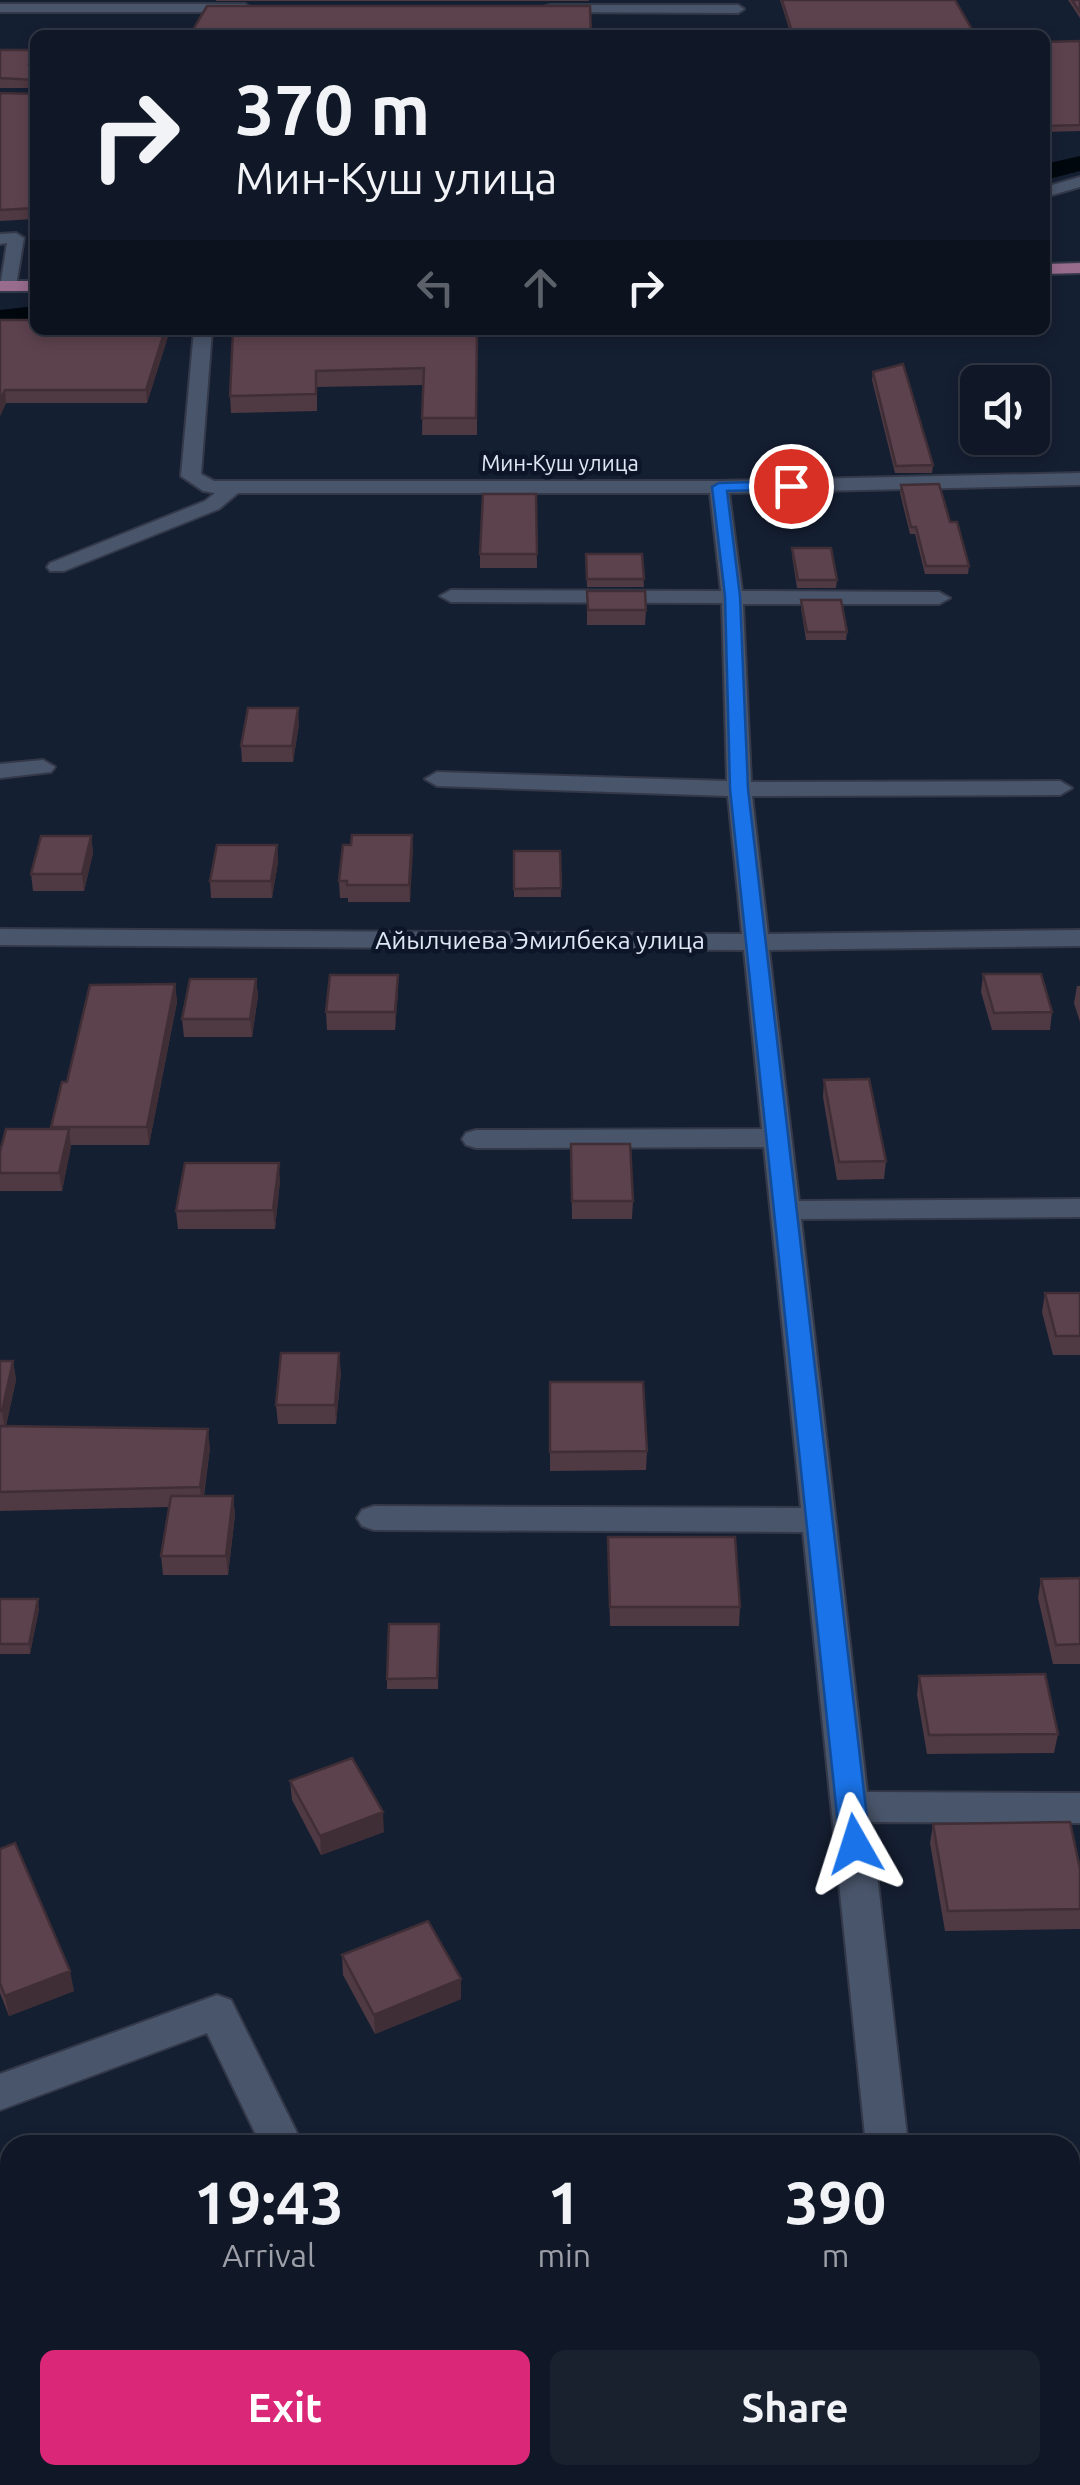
<!DOCTYPE html>
<html lang="en">
<head>
<meta charset="utf-8">
<style>
	:root { --surface:#101726; --page:#19202e; --text:#f1f3f6; --muted:#9c9fa7; --line:#303643; --accent:#db2777 }
	body { margin:0; font-family:Ubuntu,sans-serif; background:var(--page); color:var(--text); height:100vh; display:flex; flex-direction:column; font-size:38px; white-space:nowrap }
	* { box-sizing:border-box; margin:0 }
	p { font-size:32px; color:var(--muted) }
	.icon { flex:none; width:55px; height:55px; fill:none; stroke:currentColor; stroke-width:2; stroke-linecap:round; stroke-linejoin:round }
	.map { position:relative; flex:1; overflow:hidden }
	.drawer { position:absolute; left:0px; top:2135px; width:1080px; height:350px; display:flex; flex-direction:column; background:var(--surface); border-radius:30px 30px 0 0; box-shadow:0 5px 15px #0003,0 0 0 2px var(--line) }
	.drawer>* { flex:none }
	.banner { position:absolute; left:30px; top:30px; width:1020px; height:305px; border-radius:15px; box-shadow:0 5px 15px #0003,0 0 0 2px var(--line); background:#101726; color:var(--text); overflow:hidden }
	.buttons { position:absolute; left:960px; top:365px; display:grid; gap:20px }
	.buttons a { display:grid; place-items:center; width:90px; height:90px; border-radius:15px; background:var(--surface); box-shadow:0 5px 15px #0003,0 0 0 2px var(--line); font-size:50px }
	.pin { position:absolute; display:grid; place-items:center; width:85px; height:85px; color:#fff; margin:-42px; border:5px solid #fff; border-radius:50%; box-shadow:0 2px 10px #0007 }
	.me { position:absolute; width:110px; margin:-55px; rotate:354deg; stroke-linejoin:round; filter:drop-shadow(0 0 8px #0008) }
	.turn { display:flex; align-items:center; gap:35px; height:210px; padding:0 40px; font-size:45px }
	.turn .icon { width:130px; height:130px; stroke-width:2.5 }
	.turn b { display:block; font-size:70px; line-height:85px }
	.lanes { display:flex; align-items:center; height:95px; padding:0 40px; background:#0003; justify-content:center; gap:50px; direction:ltr }
	.lanes .off { opacity:.35 }
	.eta { display:flex; justify-content:space-evenly; align-items:center; height:170px; text-align:center }
	.eta b { font-size:60px; font-weight:600; line-height:70px }
	.button { display:flex; gap:20px; margin-top:auto; padding:20px 40px }
	.button a { flex:1; height:115px; border-radius:15px; background:var(--accent); color:#fff; font-size:40px; font-weight:600; line-height:115px; text-align:center }
	.button a+a { background:var(--page); color:var(--text) }
	.map>svg:first-child { display:block }
	.lines { fill:none; stroke-linecap:round; stroke-linejoin:round }
	.canal { fill:#00080d; fill-rule:evenodd }
	.minor-casing { stroke:#333949; stroke-width:4 }
	.major-casing { stroke:#333949; stroke-width:4 }
	.minor { fill:#49556b; fill-rule:evenodd }
	.major { fill:#986c8d; fill-rule:evenodd }
	.wall { fill:#4f3942 }
	.shaded-wall { fill:#402e36 }
	.building { fill:#5c424d; stroke:#402e36; stroke-width:2.5 }
	.route { fill:#1a73e8; stroke:#114b97; stroke-width:2.5 }
	.labels { text-anchor:middle; stroke-width:9; stroke-linejoin:round; paint-order:stroke }
	.far-street-label { font-size:22px; fill:#e0e7f4; stroke:#0c1628 }
	.street-label { font-size:25px; fill:#e0e7f4; stroke:#0c1628 }
</style>
</head>
<body>
<div class="map">
<svg width="1080" height="2485" viewBox="0 0 1080 2485">
	<rect width="100%" height="100%" fill="#151f32"/>
	<g class="lines">
		<path class="canal" d="M1080,156V171L1045,180V164Z
			M35,306V324H0V310Z"/>
		<defs>
			<path id="minor" d="M0,4H245L251,8L245,12H0Z
				M551,5H738L744,9L738,13L546,12V6Z
				M1080,177V187L1045,197V187Z
				M16,233L24,238L16,286L8,291L0,287L7,243L0,244V234Z
				M194,330H212L201,474L214,481H719L1080,473V485L729,493L742,591L939,592L950,598L939,604H743L751,782L1060,781L1072,788L1060,795L752,796L768,934L1080,930V946L769,950L799,1201L1080,1199V1217L801,1219L867,1792L1080,1793V1823L871,1822L908,2145H866L803,1532L374,1530L362,1526L357,1518L362,1510L374,1506L801,1508L764,1147L476,1148L466,1145L462,1139L466,1133L476,1130L762,1129L744,950L0,945V929L742,934L728,796L437,786L425,779L437,772L727,781L722,603L451,602L440,596L451,590L721,591L710,493H238L219,509L64,571H50L47,567L50,563L205,501L215,493L203,491L181,476Z
				M43,760L55,767L51,772L0,778V764Z
				M217,1995L231,2000L303,2145H261L207,2033L0,2110V2074Z
				M419,2475H467L472,2485H424Z
				M899,2475H947L948,2485H900Z"/>
			<path id="major" d="M1080,263V273L1045,274V264Z
				M0,281H35V291H0Z"/>
		</defs>
		<use href="#minor" class="minor-casing"/>
		<use href="#major" class="major-casing"/>
		<use href="#minor" class="minor"/>
		<use href="#major" class="major"/>
	</g>
	<path class="wall" d="M216,0H589V1H216Z
		M780,0H955L975,35H791Z
		M1068,0H1080V18Z
		M207,6L591,35H190Z
		M1080,41V131L1045,132V42Z
		M0,50H35V88H0Z
		M35,90V219L0,221V93L34,94Z
		M0,320L35,330H170L147,403H6L0,416Z
		M233,330H477V435H422L423,385L317,387V411L231,413L230,396Z
		M873,372L933,465L932,473H895L872,380Z
		M901,485L950,522L969,566L968,574H925L915,534H910L900,493Z
		M536,494L537,568H480V554Z
		M792,548L837,580L836,588H797L792,556Z
		M586,554H642L644,587H587Z
		M587,591L646,610L645,625H587Z
		M801,600L847,632L846,640H806L801,608Z
		M299,724L293,762H242L241,746Z
		M412,835L410,902H348V898H340L339,881L351,845Z
		M91,836L93,853L84,891H33L31,874Z
		M277,845L278,862L272,898H211L210,881Z
		M514,851H560L561,897H514Z
		M983,974L1052,1012L1050,1030H992L981,992Z
		M398,975V992L395,1030H327L326,1012Z
		M256,979L258,996L252,1037H184L182,1019Z
		M175,984L177,1002L149,1145H71L62,1191H0V1173L51,1129L67,1082Z
		M1077,986H1080V1022L1074,1003Z
		M824,1080L886,1161L884,1179L837,1180L823,1097Z
		M571,1144L633,1201L632,1219H572Z
		M280,1181L275,1229H178L176,1211Z
		M1045,1293H1080V1355H1053L1042,1312Z
		M0,1361H13L16,1380L6,1426L210,1448L204,1496H233L235,1515L228,1575H163L161,1556L169,1507L0,1511Z
		M341,1372L336,1424H278L276,1405Z
		M550,1382L647,1451L646,1470L550,1471Z
		M608,1537L740,1607L739,1626H610Z
		M1080,1578V1664H1053L1038,1598L1041,1579Z
		M0,1599L39,1609L30,1654H0Z
		M439,1634L438,1689H387V1679Z
		M919,1676L1058,1734L1054,1753L927,1754L917,1695Z
		M290,1781L384,1832L321,1855L292,1800Z
		M933,1824L1080,1869V1929L945,1931L930,1843Z
		M0,1849L74,1991L9,2016L0,1993Z
		M342,1955L461,1999L375,2034L343,1975Z"/>
	<path class="shaded-wall" d="M165,330H170L147,403L146,390Z
		M5,390L6,403L0,416V400Z
		M298,708L299,724L293,762L292,746Z
		M412,835L413,852L410,902L409,885Z
		M91,836L93,853L84,891L82,874Z
		M277,845L278,862L272,898L271,881Z
		M398,975V992L395,1030V1012Z
		M256,979L258,996L252,1037L250,1019Z
		M175,984L177,1002L149,1145L147,1127Z
		M69,1129L71,1147L62,1191L59,1173Z
		M279,1163L280,1181L275,1229L273,1210Z
		M339,1353L341,1372L336,1424L335,1405Z
		M13,1361L16,1380L5,1430L2,1411Z
		M208,1429L210,1448L202,1506L200,1487Z
		M233,1496L235,1515L228,1575L226,1556Z
		M38,1599L39,1609L30,1654L29,1644Z
		M383,1812L384,1832L321,1855L320,1836Z
		M70,1971L74,1991L9,2016L5,1996Z
		M461,1979V1999L375,2034L374,2015Z"/>
	<path class="building" d="M782,0H955L975,35H793Z
		M1072,0H1080V12Z
		M207,6H590L591,35H323L324,31L229,30L228,35H190Z
		M1080,41V125L1045,126V42Z
		M0,50H35L29,64H35V80L0,78Z
		M35,90V208L0,210V93L34,94Z
		M0,320H35V330H165L146,390H5L0,400Z
		M233,330H477L476,418H422L424,368L316,371V394L230,396Z
		M903,364L933,465L896,466L873,372Z
		M939,484L950,522H957L969,566H926L916,527H911L901,485Z
		M483,494H536L537,554H480Z
		M792,548H831L837,580H798Z
		M586,554H642L644,579H587Z
		M587,591H645L646,610H588Z
		M801,600H841L847,632H807Z
		M248,708H298L292,746H241Z
		M352,835H412L409,885H347V881H339L343,845H351Z
		M41,836H91L82,874H31Z
		M217,845H277L271,881H210Z
		M514,851H560L561,888L514,889Z
		M983,974H1041L1052,1012L994,1013Z
		M330,975H398L395,1012H326Z
		M190,979H256L250,1019H182Z
		M175,984L147,1127H51L62,1082H67L90,985Z
		M869,1079L886,1161L839,1162L824,1080Z
		M6,1129H69L59,1173H0V1152Z
		M571,1144H630L633,1201H572Z
		M185,1163H279L273,1210L176,1211Z
		M1045,1293H1080V1336H1056Z
		M281,1353H339L335,1405H276Z
		M0,1361H13L2,1411H0Z
		M550,1382H643L647,1451L550,1452Z
		M0,1426L208,1429L200,1487L0,1492Z
		M171,1496H233L226,1556H161Z
		M608,1537H735L740,1607H610Z
		M1080,1578V1644L1056,1645L1041,1579Z
		M0,1599H38L29,1644H0Z
		M389,1624H439L437,1678L387,1679Z
		M1045,1674L1058,1734L929,1735L919,1676Z
		M352,1758L383,1812L320,1836L290,1781Z
		M1070,1822L1080,1869V1909L948,1911L933,1824Z
		M15,1843L70,1971L5,1996L0,1983V1849Z
		M428,1921L461,1979L374,2015L342,1955Z
		M702,2475H768L774,2485H681Z"/>
	<path class="route" d="M791,481L796,482V489L727,491L740,596L748,789L870,1844L865,1852L855,1856L845,1852L840,1844L730,789L725,596L712,487L719,483Z"/>
	<g class="labels">
		<g class="far-street-label">
			<text x="560" y="471">Мин-Куш улица</text>
		</g>
		<g class="street-label">
			<text x="540" y="949">Айылчиева Эмилбека улица</text>
		</g>
	</g>
</svg>
<div class="buttons">
<a><svg class="icon" aria-label="sound" viewBox="0 0 24 24"><path d="M4 9h4l5-4v14l-5-4H4zM17 9q2 3 0 6"/></svg></a>
</div>
<div class="pin" style="left:791px;top:486px;background:#d93025"><svg class="icon" aria-label="arrive" viewBox="0 0 24 24"><path d="M6 21V4h12l-3 4 3 4H6"/></svg></div>
<svg class="me" style="left:855px;top:1844px" viewBox="-20 -20 40 40"><path d="M0-17L14 15 0 8-14 15z" fill="#1a73e8" stroke="#fff" stroke-width="4"/></svg>
<div class="banner">
<div class="turn"><svg class="icon" aria-label="right" viewBox="0 0 24 24"><path d="M7 20v-9h11M14 6l5 5-5 5"/></svg><div><b>370 m</b>Мин-Куш улица</div></div>
<div class="lanes"><svg class="icon off" aria-label="left" viewBox="0 0 24 24"><path d="M17 20v-9H6M10 6l-5 5 5 5"/></svg><svg class="icon off" aria-label="ahead" viewBox="0 0 24 24"><path d="M12 20V5M6 11l6-6 6 6"/></svg><svg class="icon" aria-label="right" viewBox="0 0 24 24"><path d="M7 20v-9h11M14 6l5 5-5 5"/></svg></div>
</div>
<section class="drawer">
<div class="eta">
<div><b>19:43</b><p>Arrival</p></div>
<div><b>1</b><p>min</p></div>
<div><b>390</b><p>m</p></div>
</div>
<div class="button"><a>Exit</a><a>Share</a></div>
</section>
</div>
</body>
</html>
